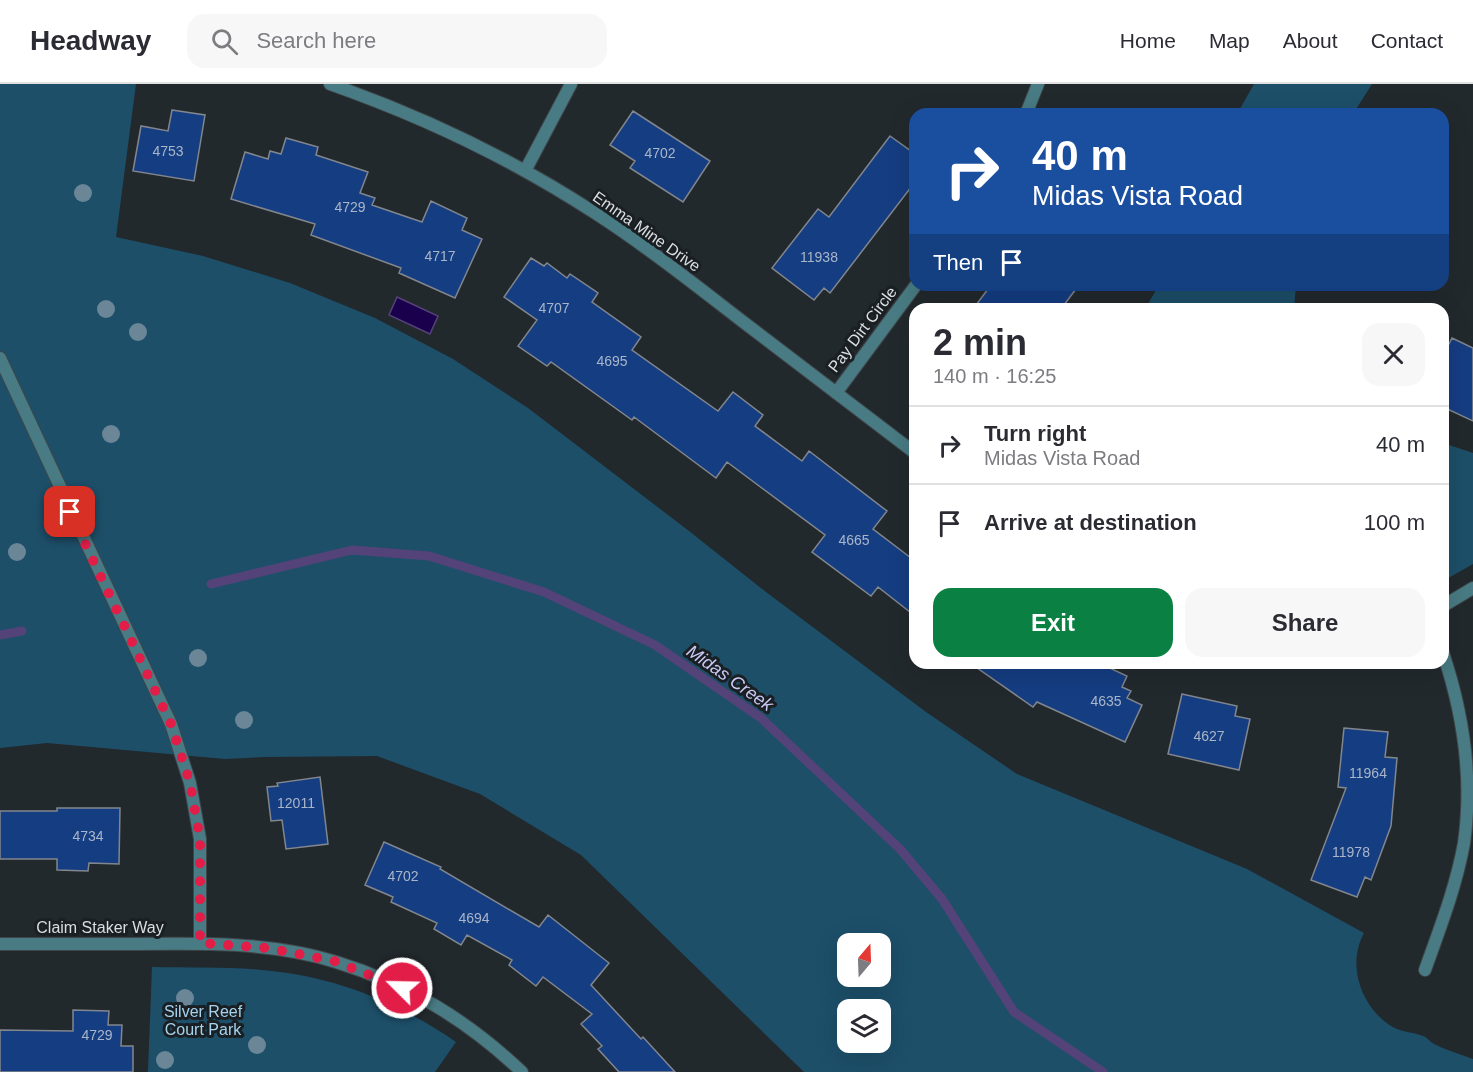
<!DOCTYPE html>
<html lang="en">
<head>
<meta charset="utf-8">
<style>
	:root { --surface:#fff; --page:#f7f7f7; --text:#2b2b33; --muted:#7c7c81; --line:#e1e1e2; --accent:#0b8043 }
	body { margin:0; font-family:Helvetica,sans-serif; background:var(--page); color:var(--text); height:100vh; display:flex; flex-direction:column; font-size:22px; white-space:nowrap }
	* { box-sizing:border-box; margin:0 }
	p { font-size:20px; color:var(--muted) }
	.icon { flex:none; width:33px; height:33px; fill:none; stroke:currentColor; stroke-width:2; stroke-linecap:round; stroke-linejoin:round }
	.map { position:relative; flex:1; overflow:hidden }
	.drawer { position:absolute; left:909px; top:219px; width:540px; height:366px; display:flex; flex-direction:column; background:var(--surface); border-radius:18px; box-shadow:0 6px 24px #0002 }
	.drawer>* { flex:none }
	.guide { position:absolute; left:909px; top:24px; width:540px; height:183px; border-radius:18px; box-shadow:0 6px 24px #0002; background:#1a4fa0; color:#fff; overflow:hidden }
	.needle { width:39px; rotate:19deg }
	.buttons { position:absolute; left:837px; top:849px; display:grid; gap:12px }
	.buttons a { display:grid; place-items:center; width:54px; height:54px; border-radius:12px; background:var(--surface); box-shadow:0 6px 24px #0002; font-size:30px }
	.pin { position:absolute; display:grid; place-items:center; width:51px; height:51px; color:#fff; margin:-26px; border-radius:12px; box-shadow:0 3px 9px #0006 }
	.me { position:absolute; width:66px; margin:-33px; rotate:293deg; stroke-linejoin:round; filter:drop-shadow(0 0 4px #0008) }
	.turn { display:flex; align-items:center; gap:21px; height:126px; padding:0 24px; font-size:27px }
	.turn .icon { width:78px; height:78px; stroke-width:2.5 }
	.turn b { display:block; font-size:42px; line-height:51px }
	.then { display:flex; align-items:center; height:57px; padding:0 24px; background:#0003; gap:12px; font-size:22px }
	.round { display:grid; place-items:center; flex:none; width:63px; height:63px; border-radius:18px; background:var(--page) }
	.head { display:flex; align-items:center; justify-content:space-between; height:102px; padding:0 24px }
	h1 { font-size:36px; font-weight:700; line-height:45px }
	.cta { display:flex; gap:12px; margin-top:auto; padding:12px 24px }
	.cta a { flex:1; height:69px; border-radius:18px; background:var(--accent); color:#fff; font-size:24px; font-weight:700; line-height:69px; text-align:center }
	.cta a+a { background:var(--page); color:var(--text) }
	ul { padding:0; list-style:none }
	li { display:flex; align-items:center; gap:18px; height:78px; padding:0 24px; border-top:2px solid var(--line) }
	li div { flex:1 }
	li b { display:block; font-size:22px }
	li em { font-style:normal }
	header { display:flex; align-items:center; gap:36px; box-sizing:border-box; height:84px; padding:0 30px; background:var(--surface); border-bottom:2px solid var(--line) }
	header strong { font-size:28px }
	nav { display:flex; gap:33px; margin-inline-start:auto; font-size:21px }
	.search { width:420px; height:54px; background:var(--page); display:flex; align-items:center; gap:15px; box-sizing:border-box; padding:0 21px; border-radius:18px; color:var(--muted); font-size:22px }
	.map>svg:first-child { display:block }
	.green { fill:#1d4f69; fill-rule:evenodd }
	.water { fill:#1a004c; stroke:#544379; stroke-width:1.5 }
	.lines { fill:none; stroke-linecap:round; stroke-linejoin:round }
	.stream { stroke:#544379; stroke-width:9 }
	.building { fill:#153d82; stroke:#82868d; stroke-width:1.5 }
	.minor-casing { stroke:#3f464a; stroke-width:14 }
	.minor { stroke:#487b83; stroke-width:12 }
	.tree { fill:#6a8697 }
	.route { stroke:#e11d48; stroke-width:10; stroke-dasharray:0 18 }
	.labels { text-anchor:middle; stroke-width:6; stroke-linejoin:round; paint-order:stroke }
	.number-label { font-size:14px; fill:#a9b6c9 }
	.street-label { font-size:16px; fill:#dadee1; stroke:#191f23 }
	.park-label { font-size:16px; fill:#a5d3ee; stroke:#191f23 }
	.water-label { font-size:18px; font-style:italic; fill:#cac8f4; stroke:#191f23 }
</style>
</head>
<body>
<header>
<strong>Headway</strong>
<div class="search"><svg class="icon" aria-label="search" viewBox="0 0 24 24"><circle cx="10" cy="10" r="6"/><path d="M15 15l6 6"/></svg>Search here</div>
<nav><a>Home</a><a>Map</a><a>About</a><a>Contact</a></nav>
</header>
<div class="map">
<svg width="1473" height="988" viewBox="0 0 1473 988">
	<rect width="100%" height="100%" fill="#22292d"/>
	<path class="green" d="M0,0H136L116,153L203,172L290,199L375,234L453,275L528,324L689,447L766,508L926,628L1017,690L1247,785L1364,849C1347,880 1360,920 1388,940C1401,949 1410,947 1423,952C1427,953 1430,958 1434,960C1446,966 1460,970 1473,975V988H804L581,771L480,710L377,672L264,673L225,675L47,659L0,664ZM848,860H880V892H848ZM848,926H880V958H848Z
		M1254,0H1372L1353,30H1237Z
		M1159,201H1296L1294,225H1145Z
		M1443,359L1473,369V480L1443,497Z
		M152,883C194,884 238,882 280,888C344,896 404,922 456,958L435,988H148Z"/>
	<path class="water" d="M397,213L438,232L430,250L389,231Z"/>
	<g class="lines">
		<path class="stream" d="M211,500L352,466L429,472L544,508L655,561L761,634L900,765L942,815L1014,928L1103,988
			M0,551L22,547"/>
	</g>
	<path class="building" d="M172,26L205,31L194,97L133,87L141,42L168,47Z
		M633,27L710,77L683,118L630,84L635,77L610,61Z
		M890,52L915,70V98L830,209L824,204L814,216L772,184L818,125L829,133Z
		M286,54L318,63L316,71L368,88L360,109L375,114L372,121L422,138L431,117L467,134L462,146L482,155L455,214L399,189L401,184L311,151L315,140L231,115L245,68L268,75L270,67L281,70Z
		M531,174L544,182L547,179L567,194L570,190L598,209L592,218L641,253L632,266L718,327L733,308L763,331L755,342L802,377L809,367L887,427L873,445L915,477V532L878,503L871,512L812,468L825,451L727,378L716,394L634,333L632,336L551,278L547,282L518,262L537,236L504,213Z
		M991,201H1079L1061,225H973Z
		M1452,254L1473,264V337L1443,323V272Z
		M970,579H1099L1127,592L1122,603L1131,607L1127,614L1142,621L1125,658L1037,618L1033,623Z
		M1182,610L1237,622L1235,632L1250,635L1239,686L1168,670Z
		M1344,644L1388,648L1385,673L1397,674L1391,742L1371,796L1365,793L1357,813L1311,796L1346,704L1338,703Z
		M320,693L328,760L286,765L282,736L271,737L267,703L278,702L277,699Z
		M57,724H120L119,780L89,779L88,787L57,786V775H0V727H57Z
		M384,758L441,783L440,785L539,843L548,831L609,879L591,901L641,955L643,953L675,988H619L598,965L602,962L581,940L592,930L543,893L536,902L509,881L512,876L467,851L461,861L434,845L437,839L391,818L393,813L365,801Z
		M73,926L109,927L108,941H122L121,962H133V988H0V946L73,947Z"/>
	<g class="lines">
		<defs>
			<path id="minor" d="M330,0C424,33 512,75 595,129C646,162 694,200 742,237C799,281 857,325 915,369
				M1026,30L1038,0
				M525,87L571,0
				M0,274L171,640L190,699L200,755V859
				M836,309L916,201
				M1443,522L1473,504
				M0,860C46,860 91,860 137,860C201,859 274,858 336,878C408,900 467,936 522,988
				M1425,886C1440,844 1456,803 1464,759C1473,695 1463,629 1443,569"/>
		</defs>
		<use href="#minor" class="minor-casing"/>
		<use href="#minor" class="minor"/>
	</g>
	<g class="tree">
		<circle cx="83" cy="109" r="9"/>
		<circle cx="106" cy="225" r="9"/>
		<circle cx="138" cy="248" r="9"/>
		<circle cx="111" cy="350" r="9"/>
		<circle cx="17" cy="468" r="9"/>
		<circle cx="198" cy="574" r="9"/>
		<circle cx="244" cy="636" r="9"/>
		<circle cx="185" cy="914" r="9"/>
		<circle cx="257" cy="961" r="9"/>
		<circle cx="165" cy="976" r="9"/>
	</g>
	<g class="lines">
		<path class="route" d="M70,428L171,640L190,699L200,755V859L267,864L334,877L402,904"/>
	</g>
	<g class="labels">
		<g class="number-label">
			<text x="168" y="72">4753</text>
			<text x="660" y="74">4702</text>
			<text x="350" y="128">4729</text>
			<text x="440" y="177">4717</text>
			<text x="819" y="178">11938</text>
			<text x="554" y="229">4707</text>
			<text x="612" y="282">4695</text>
			<text x="854" y="461">4665</text>
			<text x="1106" y="622">4635</text>
			<text x="1209" y="657">4627</text>
			<text x="1368" y="694">11964</text>
			<text x="296" y="724">12011</text>
			<text x="88" y="757">4734</text>
			<text x="1351" y="773">11978</text>
			<text x="403" y="797">4702</text>
			<text x="474" y="839">4694</text>
			<text x="97" y="956">4729</text>
		</g>
		<g class="street-label">
			<text transform="translate(647 147) rotate(35)" y="6">Emma Mine Drive</text>
			<text transform="translate(862 245) rotate(-53)" y="6">Pay Dirt Circle</text>
			<text x="100" y="849">Claim Staker Way</text>
		</g>
		<g class="park-label">
			<text x="203" y="933">Silver Reef<tspan x="203" dy="18">Court Park</tspan></text>
		</g>
		<g class="water-label">
			<text transform="translate(730 594) rotate(35)" y="6">Midas Creek</text>
		</g>
	</g>
</svg>
<div class="buttons">
<a><svg class="needle" viewBox="-14 -14 28 28"><path d="M0-13l5 13h-10z" fill="#e53935"/><path d="M0 13l5-13h-10z" fill="#7c7c81"/></svg></a>
<a><svg class="icon" aria-label="layers" viewBox="0 0 24 24"><path d="M12 4l9 5-9 5-9-5zM3 14l9 5 9-5"/></svg></a>
</div>
<div class="pin" style="left:70px;top:428px;background:#d93025"><svg class="icon" aria-label="arrive" viewBox="0 0 24 24"><path d="M6 21V4h12l-3 4 3 4H6"/></svg></div>
<svg class="me" style="left:402px;top:904px" viewBox="-20 -20 40 40"><circle r="17" fill="#e11d48" stroke="#fff" stroke-width="3"/><path d="M0-11L8 9 0 5-8 9z" fill="#fff"/></svg>
<div class="guide">
<div class="turn"><svg class="icon" aria-label="right" viewBox="0 0 24 24"><path d="M7 20v-9h11M14 6l5 5-5 5"/></svg><div><b>40 m</b>Midas Vista Road</div></div>
<div class="then">Then<svg class="icon" aria-label="arrive" viewBox="0 0 24 24"><path d="M6 21V4h12l-3 4 3 4H6"/></svg></div>
</div>
<section class="drawer">
<div class="head"><div><h1>2 min</h1><p>140 m · 16:25</p></div><a class="round"><svg class="icon" aria-label="close" viewBox="0 0 24 24"><path d="M6 6l12 12M18 6L6 18"/></svg></a></div>
<ul>
<li><svg class="icon" aria-label="right" viewBox="0 0 24 24"><path d="M7 20v-9h11M14 6l5 5-5 5"/></svg><div><b>Turn right</b><p>Midas Vista Road</p></div><em>40 m</em></li>
<li><svg class="icon" aria-label="arrive" viewBox="0 0 24 24"><path d="M6 21V4h12l-3 4 3 4H6"/></svg><div><b>Arrive at destination</b></div><em>100 m</em></li>
</ul>
<div class="cta"><a>Exit</a><a>Share</a></div>
</section>
</div>
</body>
</html>
